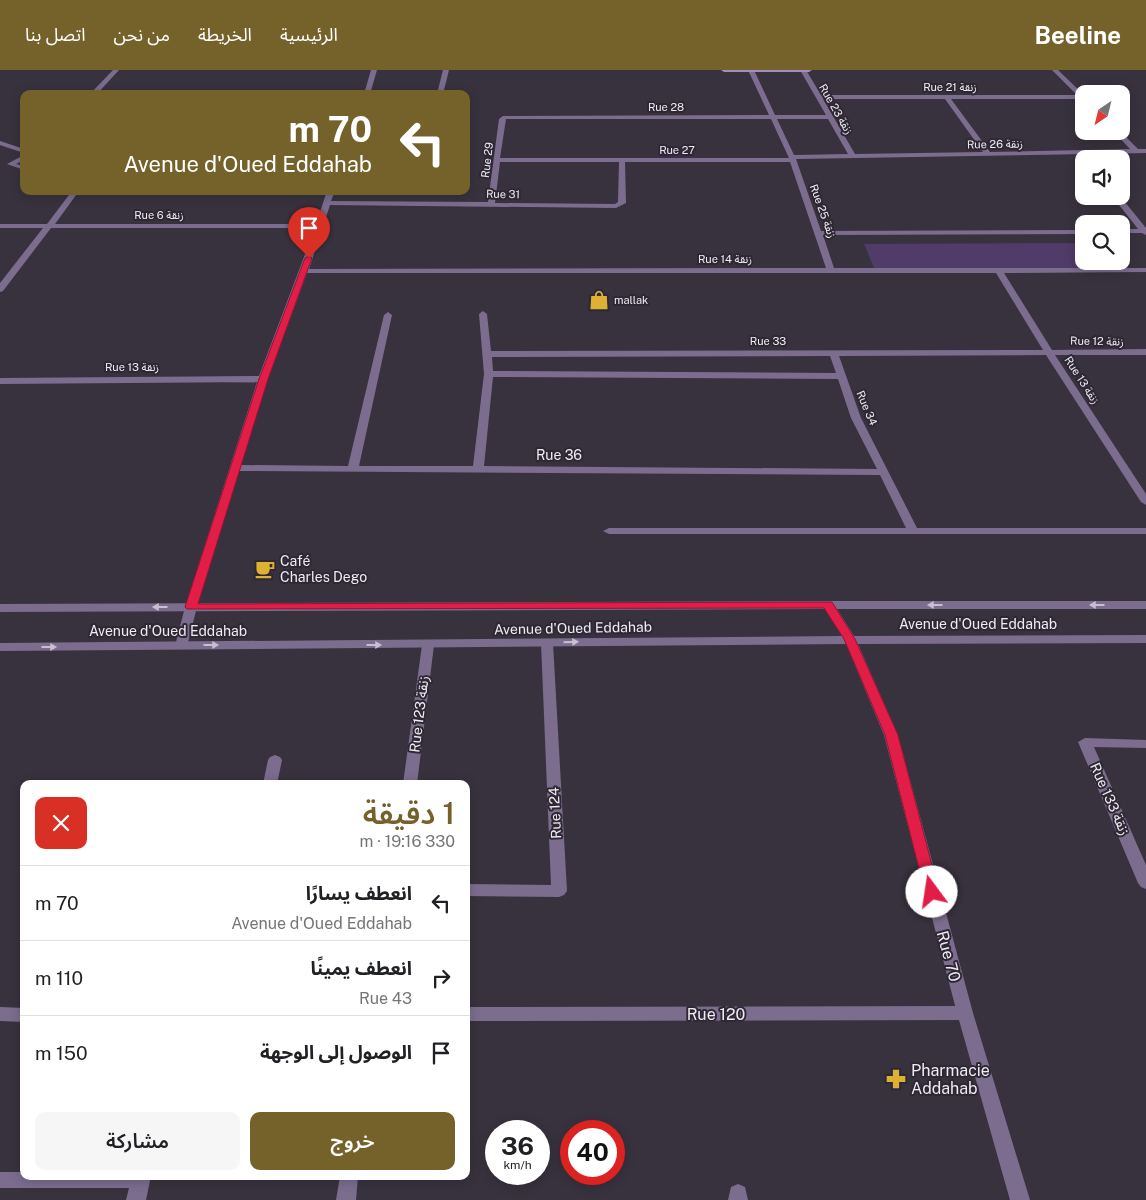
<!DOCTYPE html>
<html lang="ar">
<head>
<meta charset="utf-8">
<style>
	:root { --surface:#fff; --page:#f6f6f6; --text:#202124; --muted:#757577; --line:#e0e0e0; --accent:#75622b }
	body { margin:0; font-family:"Public Sans","Noto Sans Arabic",sans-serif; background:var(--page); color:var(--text); direction:rtl; height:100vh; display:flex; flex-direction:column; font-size:19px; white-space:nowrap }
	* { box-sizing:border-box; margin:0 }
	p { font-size:16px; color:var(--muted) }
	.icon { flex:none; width:28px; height:28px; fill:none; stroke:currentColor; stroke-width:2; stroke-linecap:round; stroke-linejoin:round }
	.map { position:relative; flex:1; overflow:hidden; direction:ltr }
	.details { position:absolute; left:20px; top:710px; width:450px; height:400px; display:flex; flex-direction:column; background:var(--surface); border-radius:10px; box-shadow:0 2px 12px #0003; direction:rtl }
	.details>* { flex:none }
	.hud { position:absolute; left:20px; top:20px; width:450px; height:105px; border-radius:10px; box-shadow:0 2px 12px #0003; direction:rtl; background:#75622b; color:#fff; overflow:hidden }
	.needle { width:32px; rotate:215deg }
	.controls { position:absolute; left:1075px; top:15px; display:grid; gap:10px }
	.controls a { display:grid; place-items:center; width:55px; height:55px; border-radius:10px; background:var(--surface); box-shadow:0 2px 12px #0003; font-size:25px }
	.speed { position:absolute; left:485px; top:1050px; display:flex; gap:10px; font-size:25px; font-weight:700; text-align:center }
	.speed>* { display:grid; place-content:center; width:65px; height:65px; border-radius:50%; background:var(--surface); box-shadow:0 2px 12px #0003; line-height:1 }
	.speed small { font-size:12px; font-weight:400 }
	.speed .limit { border:8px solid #d22; background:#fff; color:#111 }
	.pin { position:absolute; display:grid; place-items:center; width:42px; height:42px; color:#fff; margin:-51px -21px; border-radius:50% 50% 50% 0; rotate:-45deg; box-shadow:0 0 5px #0007 }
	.pin .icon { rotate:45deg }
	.me { position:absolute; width:55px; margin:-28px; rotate:346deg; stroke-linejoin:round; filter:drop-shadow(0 0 4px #0008) }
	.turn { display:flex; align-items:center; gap:18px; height:105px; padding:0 15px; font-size:22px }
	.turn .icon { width:65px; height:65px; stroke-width:2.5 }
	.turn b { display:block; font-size:35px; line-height:42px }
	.round { display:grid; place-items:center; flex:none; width:52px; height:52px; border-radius:10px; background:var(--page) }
	.head { display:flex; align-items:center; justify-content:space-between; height:85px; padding:0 15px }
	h1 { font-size:30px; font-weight:600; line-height:38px; color:var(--accent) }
	.cta { display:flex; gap:10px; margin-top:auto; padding:10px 15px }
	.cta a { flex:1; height:58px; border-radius:10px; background:var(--accent); color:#fff; font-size:20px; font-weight:600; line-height:58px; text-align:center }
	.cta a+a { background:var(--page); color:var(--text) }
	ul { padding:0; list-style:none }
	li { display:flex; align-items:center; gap:15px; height:75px; padding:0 15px; border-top:1px solid var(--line) }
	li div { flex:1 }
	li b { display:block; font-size:19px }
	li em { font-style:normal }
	header { display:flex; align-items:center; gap:30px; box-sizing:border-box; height:70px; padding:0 25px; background:var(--accent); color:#fff }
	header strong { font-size:24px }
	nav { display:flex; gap:28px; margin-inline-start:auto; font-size:18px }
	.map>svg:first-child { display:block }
	.green { fill:#513b69 }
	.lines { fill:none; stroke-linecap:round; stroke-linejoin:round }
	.minor { fill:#7c6d8f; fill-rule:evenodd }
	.tertiary { fill:#7c6d8f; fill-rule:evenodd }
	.secondary { fill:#a48bc2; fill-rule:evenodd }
	.oneway { fill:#c6bfd0 }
	.route { fill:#e11d48; stroke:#92132f }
	.labels { text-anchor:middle; stroke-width:4; stroke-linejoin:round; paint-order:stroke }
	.far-street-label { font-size:11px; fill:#eeebf3; stroke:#2e2834 }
	.far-poi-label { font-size:11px; fill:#eeebf3; stroke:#2e2834; text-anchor:start }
	.street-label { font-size:14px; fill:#eeebf3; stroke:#2e2834 }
	.poi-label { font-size:14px; fill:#eeebf3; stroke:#2e2834; text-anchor:start }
	.near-street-label { font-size:16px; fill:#eeebf3; stroke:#2e2834 }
	.near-poi-label { font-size:16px; fill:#eeebf3; stroke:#2e2834; text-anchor:start }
</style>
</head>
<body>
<header>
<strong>Beeline</strong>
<nav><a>الرئيسية</a><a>الخريطة</a><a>من نحن</a><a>اتصل بنا</a></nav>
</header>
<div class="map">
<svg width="1146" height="1130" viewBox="0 0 1146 1130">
	<rect width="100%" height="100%" fill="#38323e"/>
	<path class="green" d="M1084,173V191H1121V189L1128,198H874L864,174Z"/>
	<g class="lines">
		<path class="minor" d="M113,0H119L97,24H90Z
			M371,0H377L370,24H364Z
			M443,0H449L443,24H437Z
			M748,0H754L775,45H826L800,0H806L821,25H1077L1052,0H1058L1084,25V31L1080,29H951L990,82L1130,79L1113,61H1120L1138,79H1146V83L796,89L821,161L1084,160V164L823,165L834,198H1146V202L1004,203L1052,280L1146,279V285H1055L1146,424V435L1141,432L1046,285L839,286L861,348L917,458H1146V464H609L603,461L609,458H906L880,405L239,401L197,537L187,576L185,579H177L175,576L185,537L257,312L0,314V308L259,306L315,158H51L3,221L0,222V213L43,158H0V154H47L72,121H79L55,154H316L327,121H335L331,131L488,132L499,49L503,46L769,45ZM823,29H945L983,82L855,84ZM506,49H771L789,88H500ZM777,49H828L848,84L794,85ZM500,92H619L618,132L615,134L495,133ZM625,92H790L826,198L309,199L330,135L616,138L626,133ZM307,203H996L1043,280L491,281L487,244L483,241L479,244L484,304L473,396H359L392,245L388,242L384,245L348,396L241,395L268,309ZM830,286L836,303L493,301L492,287ZM493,307L838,309L851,348L877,399L484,396Z
			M0,71L24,79V83L0,75Z
			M24,85V90L16,94L24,96V100L7,94Z
			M1112,126H1120L1146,158V165L1142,163H1121V159H1138Z
			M547,569L553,573L567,821L564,825L559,827L466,826V814L551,815L541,573Z
			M428,571L434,575L417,714H403L422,575Z
			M1085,668L1146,670V678L1094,677L1146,795V819L1141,817L1138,813L1078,672Z
			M275,685L280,687L282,690L277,714H263L268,690L270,687Z
			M965,936L971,938L973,943L971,948L965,950L466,951V937Z
			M0,937L24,938V952L0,951Z
			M0,1102H24V1106H151L146,1130H126L129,1118H0Z
			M340,1106H358L356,1130H336Z
			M738,1114L745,1117L748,1130H728L731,1117Z"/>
		<path class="tertiary" d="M828,531H1146V539H837L854,566L1146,565V573L858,574L898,665L973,943L1030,1130H1010L957,943L884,665L846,574L0,581V573L842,566L825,539L0,542V534Z"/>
		<path class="secondary" d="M721,0H812L809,2H724Z"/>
	</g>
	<defs><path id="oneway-solid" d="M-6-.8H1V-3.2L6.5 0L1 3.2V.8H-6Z" transform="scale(1.25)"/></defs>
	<g class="oneway">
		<use href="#oneway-solid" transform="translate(935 535) rotate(-180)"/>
		<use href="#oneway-solid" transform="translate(1097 535) rotate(-180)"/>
		<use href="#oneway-solid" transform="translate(160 537) rotate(180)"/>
		<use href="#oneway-solid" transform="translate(571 572) rotate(-1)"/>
		<use href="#oneway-solid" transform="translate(211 575)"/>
		<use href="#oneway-solid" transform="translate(374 575)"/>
		<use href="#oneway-solid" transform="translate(49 577)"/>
	</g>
	<path class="route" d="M309,186L312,188L268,309L198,534L832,532L855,569L898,665L939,822L937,825L932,827L925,822L885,665L844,569L824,538L187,539L185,537L259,309L305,188Z"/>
	<defs>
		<symbol id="shop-bare" viewBox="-9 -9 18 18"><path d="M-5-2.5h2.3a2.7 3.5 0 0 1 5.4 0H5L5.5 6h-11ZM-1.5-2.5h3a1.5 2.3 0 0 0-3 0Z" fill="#deb133" stroke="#2e2834" stroke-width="2.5" paint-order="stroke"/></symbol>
		<symbol id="cafe-bare" viewBox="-9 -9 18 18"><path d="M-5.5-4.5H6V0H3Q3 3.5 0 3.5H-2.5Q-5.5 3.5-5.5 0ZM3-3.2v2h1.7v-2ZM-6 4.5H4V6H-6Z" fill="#deb133" stroke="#2e2834" stroke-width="2.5" paint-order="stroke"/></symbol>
		<symbol id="pharmacy-bare" viewBox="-9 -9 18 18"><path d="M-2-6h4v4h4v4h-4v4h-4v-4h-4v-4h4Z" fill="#deb133" stroke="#2e2834" stroke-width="2.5" paint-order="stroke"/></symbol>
	</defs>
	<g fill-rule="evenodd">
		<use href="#shop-bare" x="585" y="216" width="28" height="28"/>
		<use href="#cafe-bare" x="251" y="485" width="28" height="28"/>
		<use href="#pharmacy-bare" x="882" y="995" width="28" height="28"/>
	</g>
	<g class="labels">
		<g class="far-street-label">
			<text x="950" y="21">Rue 21 زنقة</text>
			<text x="666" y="41">Rue 28</text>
			<text transform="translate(836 39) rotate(60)" y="4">Rue 23 زنقة</text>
			<text transform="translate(995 74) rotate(-1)" y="4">Rue 26 زنقة</text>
			<text x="677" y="84">Rue 27</text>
			<text transform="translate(487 90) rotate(-83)" y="4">Rue 29</text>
			<text transform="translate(503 124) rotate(1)" y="4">Rue 31</text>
			<text transform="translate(823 141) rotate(70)" y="4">Rue 25 زنقة</text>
			<text x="159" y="149">Rue 6 زنقة</text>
			<text x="725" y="193">Rue 14 زنقة</text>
			<text x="768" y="275">Rue 33</text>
			<text transform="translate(1097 271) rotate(1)" y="4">Rue 12 زنقة</text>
			<text x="132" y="301">Rue 13 زنقة</text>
			<text transform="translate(1082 310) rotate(57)" y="4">Rue 13 زنقة</text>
			<text transform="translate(867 338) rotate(67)" y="4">Rue 34</text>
		</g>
		<g class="far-poi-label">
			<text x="614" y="234">mallak</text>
		</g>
		<g class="street-label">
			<text x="559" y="390">Rue 36</text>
			<text x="978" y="559">Avenue d'Oued Eddahab</text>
			<text transform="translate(573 558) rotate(-1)" y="5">Avenue d'Oued Eddahab</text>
			<text x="168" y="566">Avenue d'Oued Eddahab</text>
			<text transform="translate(419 644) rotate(-83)" y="5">Rue 123 زنقة</text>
			<text transform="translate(1110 729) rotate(66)" y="5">Rue 133 زنقة</text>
			<text transform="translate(555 743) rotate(-93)" y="5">Rue 124</text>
		</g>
		<g class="poi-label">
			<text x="280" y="496">Café<tspan x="280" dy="16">Charles Dego</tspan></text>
		</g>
		<g class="near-street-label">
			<text transform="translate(949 886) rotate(75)" y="6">Rue 70</text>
			<text x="716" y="950">Rue 120</text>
		</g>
		<g class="near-poi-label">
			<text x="911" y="1006">Pharmacie<tspan x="911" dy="18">Addahab</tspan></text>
		</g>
	</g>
</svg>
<div class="controls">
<a><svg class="needle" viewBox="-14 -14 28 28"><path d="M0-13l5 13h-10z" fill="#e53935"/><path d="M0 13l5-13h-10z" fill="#757577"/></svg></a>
<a><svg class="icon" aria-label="sound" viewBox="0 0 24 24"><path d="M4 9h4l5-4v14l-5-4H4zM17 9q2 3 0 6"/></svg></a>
<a><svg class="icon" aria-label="search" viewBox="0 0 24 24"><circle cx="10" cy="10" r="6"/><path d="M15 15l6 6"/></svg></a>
</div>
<div class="speed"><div>36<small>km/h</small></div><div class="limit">40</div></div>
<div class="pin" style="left:309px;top:188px;background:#d93025"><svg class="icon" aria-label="arrive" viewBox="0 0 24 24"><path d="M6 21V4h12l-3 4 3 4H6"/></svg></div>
<svg class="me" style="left:932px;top:822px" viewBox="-20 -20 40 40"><circle r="19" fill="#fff"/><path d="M0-13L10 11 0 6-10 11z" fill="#e11d48"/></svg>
<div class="hud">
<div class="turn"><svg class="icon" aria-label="left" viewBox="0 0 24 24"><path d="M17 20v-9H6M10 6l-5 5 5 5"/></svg><div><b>70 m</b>Avenue d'Oued Eddahab</div></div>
</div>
<section class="details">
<div class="head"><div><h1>1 دقيقة</h1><p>330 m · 19:16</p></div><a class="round" style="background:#d93025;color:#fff"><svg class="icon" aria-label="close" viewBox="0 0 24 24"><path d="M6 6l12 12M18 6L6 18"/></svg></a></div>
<ul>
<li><svg class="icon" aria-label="left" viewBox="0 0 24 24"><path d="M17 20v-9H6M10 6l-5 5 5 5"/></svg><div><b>انعطف يسارًا</b><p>Avenue d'Oued Eddahab</p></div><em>70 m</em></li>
<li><svg class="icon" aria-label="right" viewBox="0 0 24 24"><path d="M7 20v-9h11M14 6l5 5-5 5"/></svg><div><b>انعطف يمينًا</b><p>Rue 43</p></div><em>110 m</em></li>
<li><svg class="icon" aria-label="arrive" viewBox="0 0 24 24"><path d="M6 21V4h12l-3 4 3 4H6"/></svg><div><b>الوصول إلى الوجهة</b></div><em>150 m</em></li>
</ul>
<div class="cta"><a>خروج</a><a>مشاركة</a></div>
</section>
</div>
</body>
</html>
